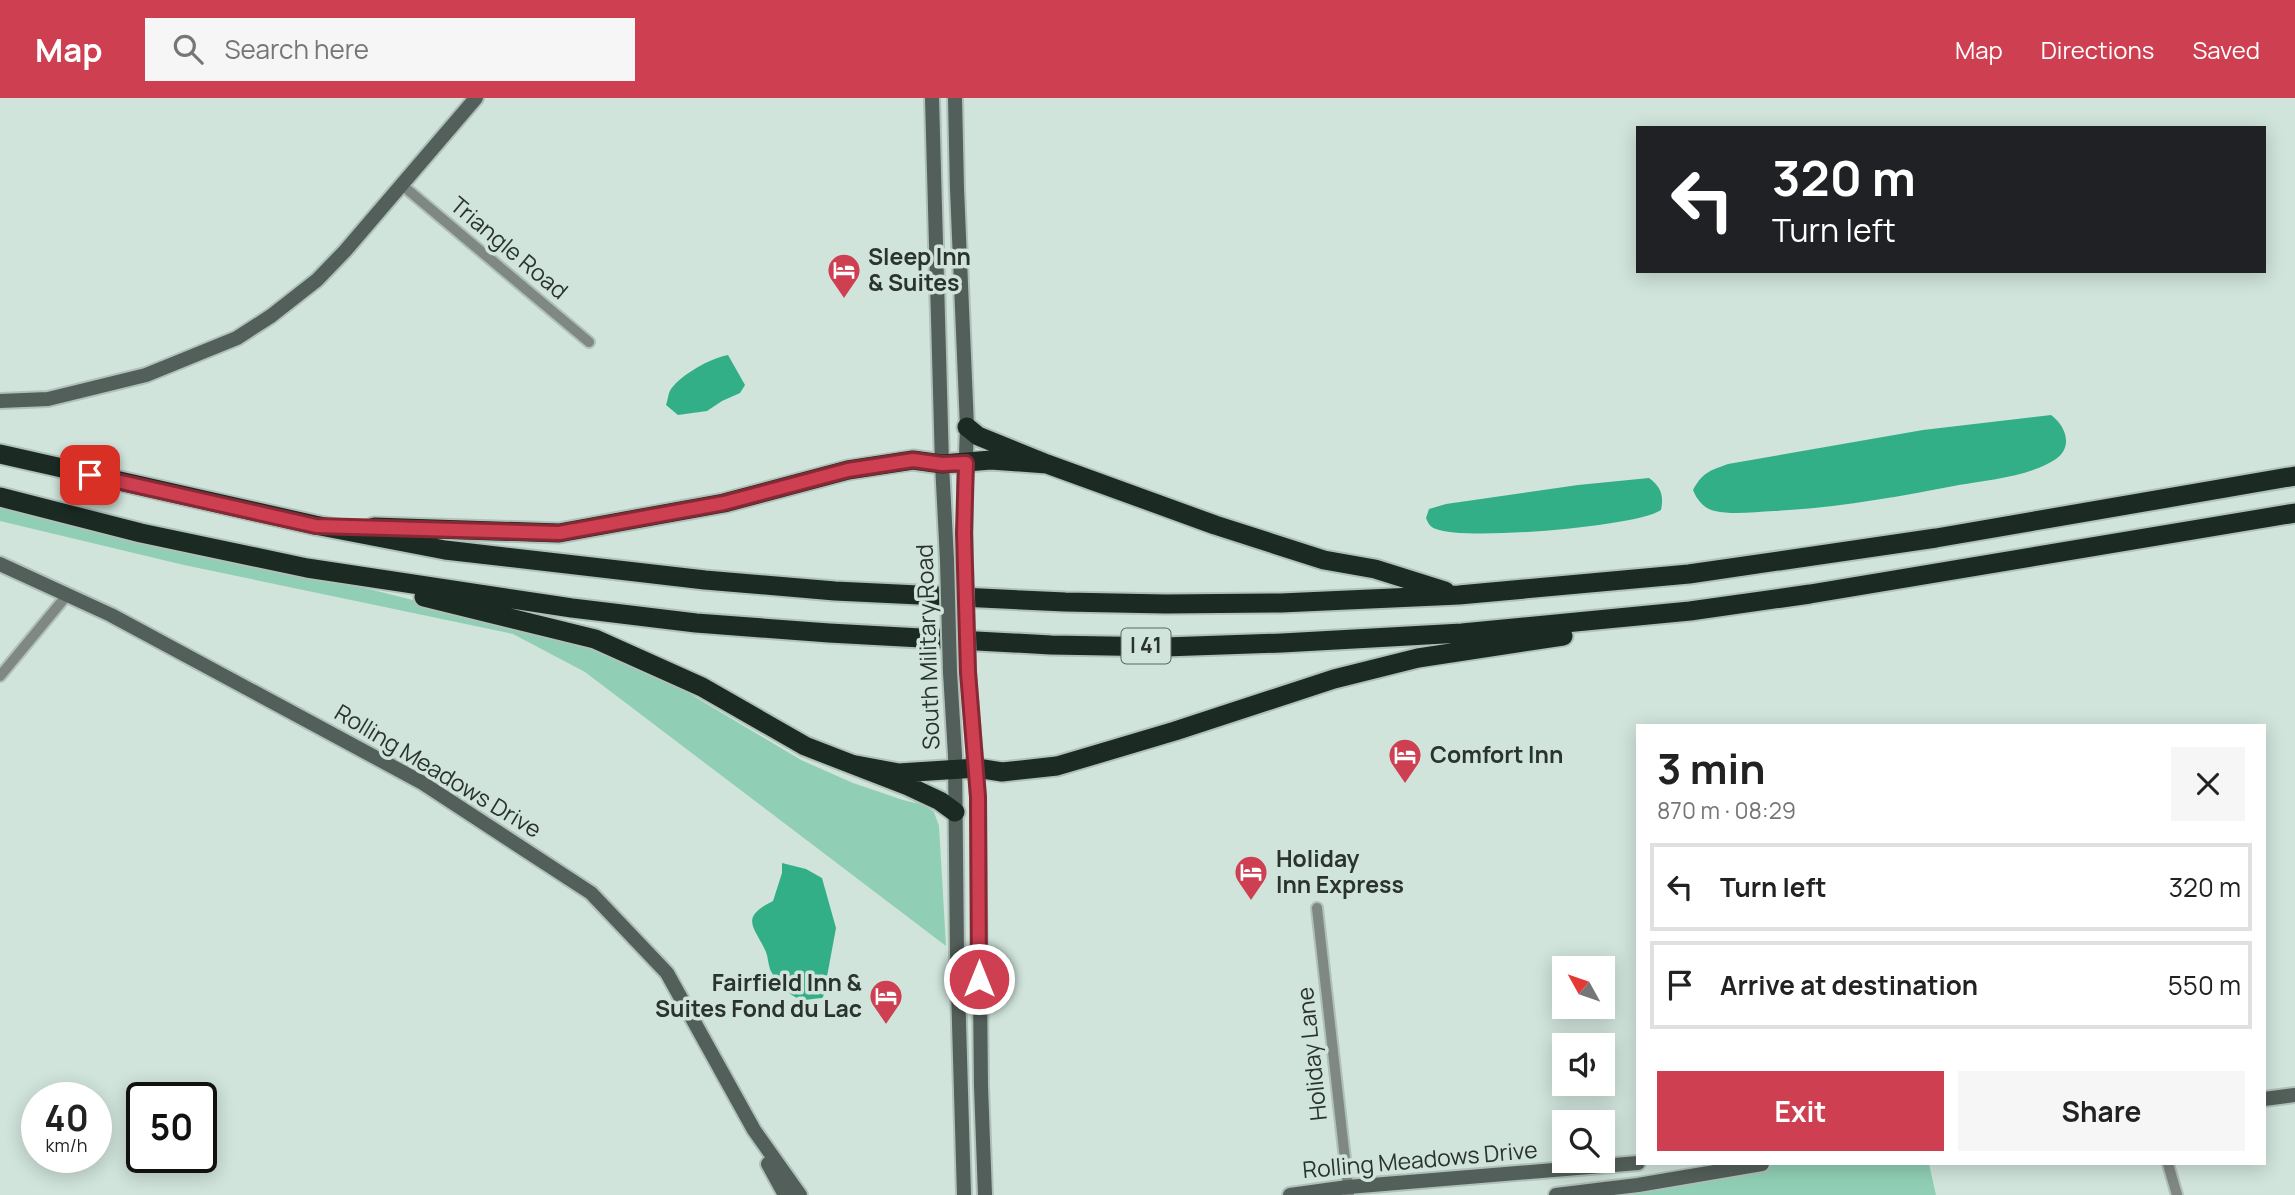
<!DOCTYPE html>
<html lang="en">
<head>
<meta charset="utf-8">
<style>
	:root { --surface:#fff; --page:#f6f6f6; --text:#222; --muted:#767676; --line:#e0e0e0; --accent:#cf3f52 }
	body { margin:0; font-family:Manrope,sans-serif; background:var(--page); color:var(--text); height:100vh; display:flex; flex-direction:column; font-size:26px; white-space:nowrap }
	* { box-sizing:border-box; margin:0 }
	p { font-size:23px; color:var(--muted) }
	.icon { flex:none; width:38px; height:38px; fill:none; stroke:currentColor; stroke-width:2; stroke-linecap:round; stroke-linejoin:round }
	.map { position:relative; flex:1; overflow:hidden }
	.side { position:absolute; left:1636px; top:626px; width:630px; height:441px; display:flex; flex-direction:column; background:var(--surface); border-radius:0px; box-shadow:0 4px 18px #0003 }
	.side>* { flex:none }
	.top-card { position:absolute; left:1636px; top:28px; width:630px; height:147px; border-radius:0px; box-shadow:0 4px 18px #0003; background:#202124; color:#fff; overflow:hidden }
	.needle { width:46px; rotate:310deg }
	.buttons { position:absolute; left:1552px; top:858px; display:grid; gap:14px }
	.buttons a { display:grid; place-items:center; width:63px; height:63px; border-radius:0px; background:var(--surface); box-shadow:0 4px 18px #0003; font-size:35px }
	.speed { position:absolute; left:21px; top:984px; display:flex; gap:14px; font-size:35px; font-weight:700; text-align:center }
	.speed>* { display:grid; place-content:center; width:91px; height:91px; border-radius:50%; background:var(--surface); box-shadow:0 4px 18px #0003; line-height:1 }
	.speed small { font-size:18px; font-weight:400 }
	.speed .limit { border:4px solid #111; border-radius:10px; background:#fff; color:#111 }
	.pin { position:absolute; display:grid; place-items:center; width:60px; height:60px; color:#fff; margin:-30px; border-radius:14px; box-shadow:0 4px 10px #0006 }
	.me { position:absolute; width:77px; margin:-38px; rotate:0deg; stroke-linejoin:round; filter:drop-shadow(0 0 5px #0008) }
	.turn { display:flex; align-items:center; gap:24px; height:147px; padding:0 21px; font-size:32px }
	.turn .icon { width:91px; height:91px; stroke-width:2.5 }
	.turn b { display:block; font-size:49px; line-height:60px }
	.round { display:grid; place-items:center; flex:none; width:74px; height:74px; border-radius:0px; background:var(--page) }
	.summary { display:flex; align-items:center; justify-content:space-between; height:119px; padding:0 21px }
	h1 { font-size:42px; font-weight:700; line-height:52px }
	.primary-button { display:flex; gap:14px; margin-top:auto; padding:14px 21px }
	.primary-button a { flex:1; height:80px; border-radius:0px; background:var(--accent); color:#fff; font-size:28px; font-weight:700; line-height:80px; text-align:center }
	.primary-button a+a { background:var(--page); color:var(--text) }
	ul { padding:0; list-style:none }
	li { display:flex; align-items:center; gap:21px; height:88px; margin:0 14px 10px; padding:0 7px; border:4px solid var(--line); border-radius:0px }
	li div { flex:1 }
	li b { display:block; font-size:26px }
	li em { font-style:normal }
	header { display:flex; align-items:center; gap:42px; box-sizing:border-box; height:98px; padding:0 35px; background:var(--accent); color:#fff }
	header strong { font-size:33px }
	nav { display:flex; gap:38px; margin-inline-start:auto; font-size:24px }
	.search { width:490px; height:63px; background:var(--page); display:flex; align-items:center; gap:18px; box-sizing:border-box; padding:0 24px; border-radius:0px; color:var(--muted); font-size:26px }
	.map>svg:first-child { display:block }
	.green { fill:#90cfb5 }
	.water { fill:#33af88 }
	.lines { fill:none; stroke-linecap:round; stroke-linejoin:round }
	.minor-casing { stroke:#afc1b9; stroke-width:14 }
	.secondary-casing { stroke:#afc1b9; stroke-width:18 }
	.motorway-casing { stroke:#afc1b9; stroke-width:23 }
	.minor { stroke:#808884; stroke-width:10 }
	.secondary { stroke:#535f5a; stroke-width:14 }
	.motorway { stroke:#1b2b24; stroke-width:19 }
	.secondary-bridge-casing { stroke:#afc1b9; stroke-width:18; stroke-linecap:butt }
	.secondary-bridge { stroke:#535f5a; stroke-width:14 }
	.route-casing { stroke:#872935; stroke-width:18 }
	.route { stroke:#cf3f52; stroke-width:12 }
	.labels { text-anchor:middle; stroke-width:7; stroke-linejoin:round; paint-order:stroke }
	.shield { fill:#d0e4db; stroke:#5c6863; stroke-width:2 }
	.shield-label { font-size:21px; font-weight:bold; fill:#2b332f }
	.street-label { font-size:23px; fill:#2b332f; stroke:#d0e4db }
	.poi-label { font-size:23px; font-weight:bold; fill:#2b332f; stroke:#d0e4db; text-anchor:start }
</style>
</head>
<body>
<header>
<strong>Map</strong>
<div class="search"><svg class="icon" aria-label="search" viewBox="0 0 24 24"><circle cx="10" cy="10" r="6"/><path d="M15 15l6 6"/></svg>Search here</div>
<nav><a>Map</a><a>Directions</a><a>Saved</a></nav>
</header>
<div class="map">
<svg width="2295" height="1097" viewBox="0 0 2295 1097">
	<rect width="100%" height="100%" fill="#d0e4db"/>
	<path class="green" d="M0,405L87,431L373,492L528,531L586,548L675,587L801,662L853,685L903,702L924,707L934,714L939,728L946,848L585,574L513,536L184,467L0,423Z
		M1762,1066H1929L1936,1097H1556Z"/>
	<path class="water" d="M728,257L745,287L740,295L722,303L707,313L678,317L666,307C668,302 668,295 671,291C682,276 711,260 728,257Z
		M2051,317C2065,327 2074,348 2056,361C2031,378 1988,382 1959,387C1897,399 1836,410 1774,413C1755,414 1732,417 1715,413C1704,411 1697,402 1693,392C1703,374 1709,373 1728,366L1923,332Z
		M1649,380C1661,389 1664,397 1661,412C1637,429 1464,443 1436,431C1430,429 1428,425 1426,420L1429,411L1446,406L1578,387Z
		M782,765L806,771L822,780L836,830L823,900C816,900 806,903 800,901C789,898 774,881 770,871C768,865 768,859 766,854C754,828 739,820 773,803L782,775Z"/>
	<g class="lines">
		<defs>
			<path id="minor" d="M402,87L589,244
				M0,578L68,496
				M1317,810L1349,1097
				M2168,1066L2177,1097"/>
			<path id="secondary" d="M932,0L942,366L947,462
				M955,0L957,91L967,329L965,386V463
				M0,303L48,301L146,277L237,240L271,218L317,182L345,153L476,0
				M0,466L111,517L421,684L591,795L667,875L754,1032L800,1097
				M950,574L955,657L957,856L964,1097
				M968,574L978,699L981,988L985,1097
				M2264,1001L2295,997
				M768,1066L785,1097
				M1290,1097L1348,1089L1638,1065
				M1556,1097L1638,1087L1762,1066"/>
			<path id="motorway" d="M967,329L978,338L1047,366L1215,427L1324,462L1375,471L1445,493
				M0,356L315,427L445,452L705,482L835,493L1065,504L1166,506L1281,505L1459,497L1689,476L1936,440L2295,378
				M0,399L141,435L307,470L572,510L696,525L829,535L1051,547L1165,549L1282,545L1462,535L1690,513L1810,496L2295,415
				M374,429L559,435L724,405L848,372L913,362L942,366L991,362L1047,366
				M424,499L595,541L702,589L805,648L908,688L940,703L955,714
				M856,667L899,675L977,670L1002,674L1057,668L1175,633L1334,581L1418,560L1563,538"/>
		</defs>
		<use href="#minor" class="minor-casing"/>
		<use href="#secondary" class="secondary-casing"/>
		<use href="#motorway" class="motorway-casing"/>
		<use href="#minor" class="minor"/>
		<use href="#secondary" class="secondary"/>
		<use href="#motorway" class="motorway"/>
		<defs>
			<path id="secondary-bridge" d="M947,462L950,574
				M965,463L968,574"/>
		</defs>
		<use href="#secondary-bridge" class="secondary-bridge-casing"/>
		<use href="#secondary-bridge" class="secondary-bridge"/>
	</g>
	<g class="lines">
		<defs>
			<path id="route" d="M90,377L316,428L559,435L724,405L848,372L913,362L942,366L966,365L964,435L968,574L978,699L979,881"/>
		</defs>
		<use href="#route" class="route-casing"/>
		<use href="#route" class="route"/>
	</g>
	<defs>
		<symbol id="hotel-pin" viewBox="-11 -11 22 30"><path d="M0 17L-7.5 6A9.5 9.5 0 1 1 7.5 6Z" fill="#cf3f52" stroke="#d0e4db"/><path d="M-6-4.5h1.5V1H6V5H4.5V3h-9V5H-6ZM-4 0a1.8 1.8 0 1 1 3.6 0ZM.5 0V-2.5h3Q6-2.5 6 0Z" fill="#fff"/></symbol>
	</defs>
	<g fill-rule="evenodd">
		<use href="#hotel-pin" x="825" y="153" width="38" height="52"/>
		<use href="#hotel-pin" x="1386" y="638" width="38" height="52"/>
		<use href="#hotel-pin" x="1232" y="755" width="38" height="52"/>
		<use href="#hotel-pin" x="867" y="879" width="38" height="52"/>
	</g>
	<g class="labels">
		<rect class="shield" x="1121.5" y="530.5" width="49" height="35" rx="5"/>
		<g class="shield-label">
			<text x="1146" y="555">I 41</text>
		</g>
		<g class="street-label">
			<text transform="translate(509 150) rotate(40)" y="8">Triangle Road</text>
			<text transform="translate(928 549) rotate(-92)" y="8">South Military Road</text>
			<text transform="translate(438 673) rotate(31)" y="8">Rolling Meadows Drive</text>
			<text transform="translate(1312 956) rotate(-96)" y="8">Holiday Lane</text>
			<text transform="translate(1420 1062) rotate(-5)" y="8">Rolling Meadows Drive</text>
		</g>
		<g class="poi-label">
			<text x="868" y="167">Sleep Inn<tspan x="868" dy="26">&amp; Suites</tspan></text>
			<text x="1430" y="665">Comfort Inn</text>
			<text x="1276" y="769">Holiday<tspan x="1276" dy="26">Inn Express</tspan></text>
			<text x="862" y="893" text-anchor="end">Fairfield Inn &amp;<tspan x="862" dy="26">Suites Fond du Lac</tspan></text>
		</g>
	</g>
</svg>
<div class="buttons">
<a><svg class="needle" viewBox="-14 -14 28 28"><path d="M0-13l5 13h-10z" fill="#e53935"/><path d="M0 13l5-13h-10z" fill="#767676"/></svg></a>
<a><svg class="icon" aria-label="sound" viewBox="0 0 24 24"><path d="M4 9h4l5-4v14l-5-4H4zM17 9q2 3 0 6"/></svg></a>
<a><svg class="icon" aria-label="search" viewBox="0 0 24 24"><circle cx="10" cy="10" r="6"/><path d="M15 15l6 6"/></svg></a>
</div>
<div class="speed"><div>40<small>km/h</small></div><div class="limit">50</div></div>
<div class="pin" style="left:90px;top:377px;background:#d93025"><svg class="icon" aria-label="arrive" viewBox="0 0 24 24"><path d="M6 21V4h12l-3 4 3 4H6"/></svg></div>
<svg class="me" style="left:979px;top:881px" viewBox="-20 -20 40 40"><circle r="17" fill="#cf3f52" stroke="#fff" stroke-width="3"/><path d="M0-11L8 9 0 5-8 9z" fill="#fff"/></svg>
<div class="top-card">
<div class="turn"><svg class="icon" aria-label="left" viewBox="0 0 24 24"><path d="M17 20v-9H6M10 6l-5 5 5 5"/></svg><div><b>320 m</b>Turn left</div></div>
</div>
<section class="side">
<div class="summary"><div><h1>3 min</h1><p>870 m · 08:29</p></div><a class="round"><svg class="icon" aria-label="close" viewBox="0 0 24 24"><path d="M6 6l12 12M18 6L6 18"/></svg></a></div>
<ul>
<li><svg class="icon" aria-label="left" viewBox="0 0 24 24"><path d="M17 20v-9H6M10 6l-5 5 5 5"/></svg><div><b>Turn left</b></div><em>320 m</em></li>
<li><svg class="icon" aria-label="arrive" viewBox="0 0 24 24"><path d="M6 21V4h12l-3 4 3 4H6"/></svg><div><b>Arrive at destination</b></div><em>550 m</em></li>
</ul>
<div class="primary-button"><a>Exit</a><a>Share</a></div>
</section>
</div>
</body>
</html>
